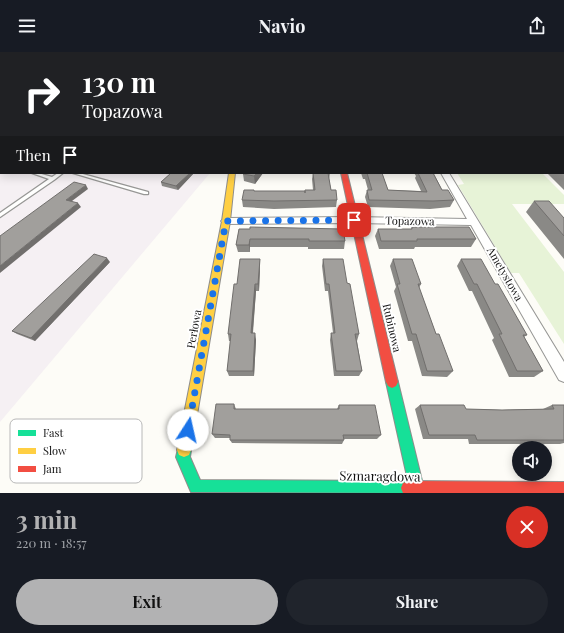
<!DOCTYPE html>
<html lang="en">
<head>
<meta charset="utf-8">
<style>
	:root { --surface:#171b24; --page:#20242c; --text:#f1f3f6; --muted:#9ea1a6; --accent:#b2b2b3 }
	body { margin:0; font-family:"Playfair Display",serif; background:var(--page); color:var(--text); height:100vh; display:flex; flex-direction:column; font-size:15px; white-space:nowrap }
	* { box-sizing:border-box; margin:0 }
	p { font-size:13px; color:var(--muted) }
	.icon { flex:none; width:22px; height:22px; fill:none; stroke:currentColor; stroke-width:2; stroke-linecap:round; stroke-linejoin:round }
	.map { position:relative; height:441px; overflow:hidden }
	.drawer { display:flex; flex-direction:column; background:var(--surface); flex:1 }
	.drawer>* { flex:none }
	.hud { position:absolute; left:0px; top:0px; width:564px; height:122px; box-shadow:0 2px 10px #0003; background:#202124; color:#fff; overflow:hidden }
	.controls { position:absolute; left:512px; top:389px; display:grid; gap:8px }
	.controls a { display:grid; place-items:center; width:40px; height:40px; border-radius:50%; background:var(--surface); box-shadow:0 2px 10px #0003; font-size:20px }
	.pin { position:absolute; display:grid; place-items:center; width:34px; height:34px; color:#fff; margin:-17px; border-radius:8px; box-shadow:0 2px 6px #0006 }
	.me { position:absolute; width:44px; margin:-22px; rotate:10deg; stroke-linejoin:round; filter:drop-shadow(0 0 3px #0008) }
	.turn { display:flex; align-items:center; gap:14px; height:84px; padding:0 16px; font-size:18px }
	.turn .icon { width:52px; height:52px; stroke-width:2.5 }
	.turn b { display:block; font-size:28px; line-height:34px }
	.then { display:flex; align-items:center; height:38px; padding:0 16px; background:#0003; gap:8px; font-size:15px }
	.round { display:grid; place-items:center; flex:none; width:42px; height:42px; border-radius:21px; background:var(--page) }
	.overview { display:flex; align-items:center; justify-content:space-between; height:68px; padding:0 16px }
	h1 { font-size:24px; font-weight:700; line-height:30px; color:var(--accent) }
	.button { display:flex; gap:8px; margin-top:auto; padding:8px 16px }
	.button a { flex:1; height:46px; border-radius:24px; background:var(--accent); color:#111; font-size:16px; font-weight:700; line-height:46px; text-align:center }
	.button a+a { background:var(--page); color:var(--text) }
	header { display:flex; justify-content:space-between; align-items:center; height:52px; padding:0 16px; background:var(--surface); font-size:18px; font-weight:700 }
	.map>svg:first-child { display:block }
	.industrial { fill:#f5f0f3 }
	.green { fill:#e7f3d7 }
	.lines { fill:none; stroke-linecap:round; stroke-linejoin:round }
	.lane-casing { stroke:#979795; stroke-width:2.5 }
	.street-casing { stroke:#979795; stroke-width:2 }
	.fast-casing { stroke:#8e8d8b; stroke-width:2 }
	.slow-casing { stroke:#8e8d8b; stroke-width:2 }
	.jam-casing { stroke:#8e8d8b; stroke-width:2 }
	.lane { fill:#fffffe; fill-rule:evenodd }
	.street { fill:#fffffe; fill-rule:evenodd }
	.fast { fill:#16e098; fill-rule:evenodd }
	.slow { fill:#ffcf43; fill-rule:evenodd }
	.jam { fill:#f24e42; fill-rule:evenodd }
	.wall { fill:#8a8986 }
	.shaded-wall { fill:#716f6d }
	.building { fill:#a19f9c; stroke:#716f6d }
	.route { stroke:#1a73e8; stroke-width:7; stroke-dasharray:0 12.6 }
	.labels { text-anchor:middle; stroke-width:4; stroke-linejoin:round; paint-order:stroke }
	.street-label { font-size:11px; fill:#111; stroke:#fff }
	.near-street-label { font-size:13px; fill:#111; stroke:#fff }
	.key { fill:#fff; stroke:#b8b8b8; stroke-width:1 }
	.key-label { font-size:11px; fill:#111 }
</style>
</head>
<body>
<header><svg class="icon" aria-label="menu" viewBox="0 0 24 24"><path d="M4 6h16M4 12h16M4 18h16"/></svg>Navio<svg class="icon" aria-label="share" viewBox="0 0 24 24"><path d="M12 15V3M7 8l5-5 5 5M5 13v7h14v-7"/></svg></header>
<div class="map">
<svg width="564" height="441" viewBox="0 0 564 441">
	<rect width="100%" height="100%" fill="#fdfcf7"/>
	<path class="industrial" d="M0,66L1,121H210L0,370Z"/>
	<path class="green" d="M457,121H542L564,143V152H512L564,220V292L519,221H511L458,133L464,132Z"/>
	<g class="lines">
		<defs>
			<path id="lane" d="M32,121H38L52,125L58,121H63L54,128L0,165V161L49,127Z
				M73,121H79L148,140V142H144Z"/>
			<path id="street" d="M441,121H449L564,310V330L559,328L471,173L354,171L226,172L221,169L226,166L354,165L467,167Z"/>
			<path id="fast" d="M392,324L396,326L398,330L424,437L422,441L191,440L176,405L179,393L184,391L189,393L191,398L190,405L200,428L408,429L386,330L388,326Z"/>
			<path id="slow" d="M229,121H235L230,169L191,398L189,403L184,405L179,403L177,398L222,169Z"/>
			<path id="jam" d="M341,121H347L398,330L396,334L392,336L388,334L386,330Z
				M408,429L564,430V441H403L401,436L403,431Z"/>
		</defs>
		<use href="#lane" class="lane-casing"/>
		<use href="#street" class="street-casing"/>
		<use href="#fast" class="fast-casing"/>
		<use href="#slow" class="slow-casing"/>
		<use href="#jam" class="jam-casing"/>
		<use href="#lane" class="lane"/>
		<use href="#street" class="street"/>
		<use href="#fast" class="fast"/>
		<use href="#slow" class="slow"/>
		<use href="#jam" class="jam"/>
	</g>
	<path class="wall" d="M0,66H1V71H0Z
		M563,98L564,99V138L547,121H563Z
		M171,121H194L178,138L162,134L161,130Z
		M244,121H263L255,132L244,129L243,122Z
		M313,121H330L329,127L331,138L337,148L336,155L274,157L243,155L242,148L255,139H305L313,138L312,127Z
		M361,121H382L388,138L421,139L415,126L416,124L414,121H434V122L442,138L454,148L450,155L430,157L368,155L365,145L367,138H368L365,127H363Z
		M534,149L564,166V207L526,160Z
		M412,175L476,187L471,195H415L414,197H379L375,184L378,177H411Z
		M239,177L345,189L344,197H308V195H250V200H238L236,193Z
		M260,207V214L259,239H256L253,281L256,288L254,324H229L227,319L231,289H229L228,282L237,232Z
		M323,207L347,231L359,282L357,289L362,319L359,324H334L330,288L331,281H333L328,239H325L322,214Z
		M393,207L421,232L419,236L436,282L453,319L447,325L422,324L412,289H408L394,239L396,235L390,214Z
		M461,207L495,232L527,283L524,285L543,319L534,325H509L492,288L494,286L472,239H469L457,214Z
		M110,210L35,289L17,282L12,279Z
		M234,352L236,357H337L339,353L381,383L377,387H344V388L342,392L232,391L230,388V386H215L212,382Z
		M420,353L466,357L502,358L543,357L552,353H564V391L560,392H469L468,387H423L415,357Z"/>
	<path class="shaded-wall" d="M0,96H1V105L0,106Z
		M190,121H194L178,138L176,134Z
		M257,121H263L255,132L254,124Z
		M86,133L88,137L68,152L66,148Z
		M78,151L81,155L0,221V214Z
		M250,187V200L249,193Z
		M107,206L110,210L35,289L31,286Z
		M260,207V214L259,239L258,232Z
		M255,232L256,239L252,288L251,281Z
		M255,281L256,288L254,324L253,319Z"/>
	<path class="building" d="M0,80L1,81V96H0Z
		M563,98L564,99V116L563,115Z
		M171,121H190L176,134L161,130Z
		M244,121H257L254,124L243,122Z
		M313,121H328L331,138H336L337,148L274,149L242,148L244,138H254V139H305V141V138H315Z
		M367,121H382L388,138L427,140L418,121H433L442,138H448L454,148L433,149L369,148L367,138H372Z
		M74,130L86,133L66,148L78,151L0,214V184Z
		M534,149H549L564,166V184Z
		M250,175L343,177L345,189H309V187H250L249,193H236L239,177H250Z
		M412,175H469L476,187H417V189H381L378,177H412Z
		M94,202L107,206L31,286L12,279Z
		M240,207H260L258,232H255L251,281H255L253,319H227L231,282H228L234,232H237Z
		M323,207H343L347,231L350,232L359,282H355L362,319H336L331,281H335L329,232H326Z
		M393,207H412L421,232H418L436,282H439L453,319H427L416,282H412L397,232H400Z
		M461,207H481L495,232H498L527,283H523L543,319H517L499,282H502L477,232H474Z
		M216,352H234V357H339V353H375L381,383H343L344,388H230V383L212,382Z
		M420,353H464L466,357L502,358L554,357L552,353H564V388H477L475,383H429Z"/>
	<linearGradient id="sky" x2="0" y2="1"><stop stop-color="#9dc9ee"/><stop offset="0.52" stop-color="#fefefb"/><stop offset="1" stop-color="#fefefb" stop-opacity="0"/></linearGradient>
	<rect width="564" height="128" fill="url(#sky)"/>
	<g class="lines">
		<path class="route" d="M188,378L226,169L354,168"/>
	</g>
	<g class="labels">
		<g class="street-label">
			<text transform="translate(410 169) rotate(1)" y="4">Topazowa</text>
			<text transform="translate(505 222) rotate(60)" y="4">Ametystowa</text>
			<text transform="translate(392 276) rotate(77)" y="4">Rubinowa</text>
			<text transform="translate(194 277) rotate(-80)" y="4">Perłowa</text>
		</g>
		<g class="near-street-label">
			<text transform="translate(380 424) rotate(1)" y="5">Szmaragdowa</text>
		</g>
	</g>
	<rect x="10" y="367" width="132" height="64" rx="6" class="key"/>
	<rect x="18" y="378" width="18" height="6" fill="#16e098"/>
	<rect x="18" y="396" width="18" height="6" fill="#ffcf43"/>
	<rect x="18" y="414" width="18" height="6" fill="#f24e42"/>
	<g class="key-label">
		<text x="43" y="385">Fast</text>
		<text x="43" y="403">Slow</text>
		<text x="43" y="421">Jam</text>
	</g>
</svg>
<div class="controls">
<a><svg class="icon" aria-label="sound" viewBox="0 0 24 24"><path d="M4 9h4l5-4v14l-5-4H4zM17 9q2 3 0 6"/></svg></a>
</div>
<div class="pin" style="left:354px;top:168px;background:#d93025"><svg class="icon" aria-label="arrive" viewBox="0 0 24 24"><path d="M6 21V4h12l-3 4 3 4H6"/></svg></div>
<svg class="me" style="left:188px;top:378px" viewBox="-20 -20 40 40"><circle r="19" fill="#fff"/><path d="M0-13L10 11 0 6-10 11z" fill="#1a73e8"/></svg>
<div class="hud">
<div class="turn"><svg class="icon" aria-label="right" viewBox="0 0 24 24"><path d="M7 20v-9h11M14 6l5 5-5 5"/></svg><div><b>130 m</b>Topazowa</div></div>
<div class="then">Then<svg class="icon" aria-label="arrive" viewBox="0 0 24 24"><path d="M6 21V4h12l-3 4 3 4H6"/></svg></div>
</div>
</div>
<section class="drawer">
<div class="overview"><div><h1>3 min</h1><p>220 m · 18:57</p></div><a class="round" style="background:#d93025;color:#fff"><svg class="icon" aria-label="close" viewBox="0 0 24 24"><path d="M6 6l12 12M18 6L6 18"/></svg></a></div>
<div class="button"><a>Exit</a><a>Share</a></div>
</section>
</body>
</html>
